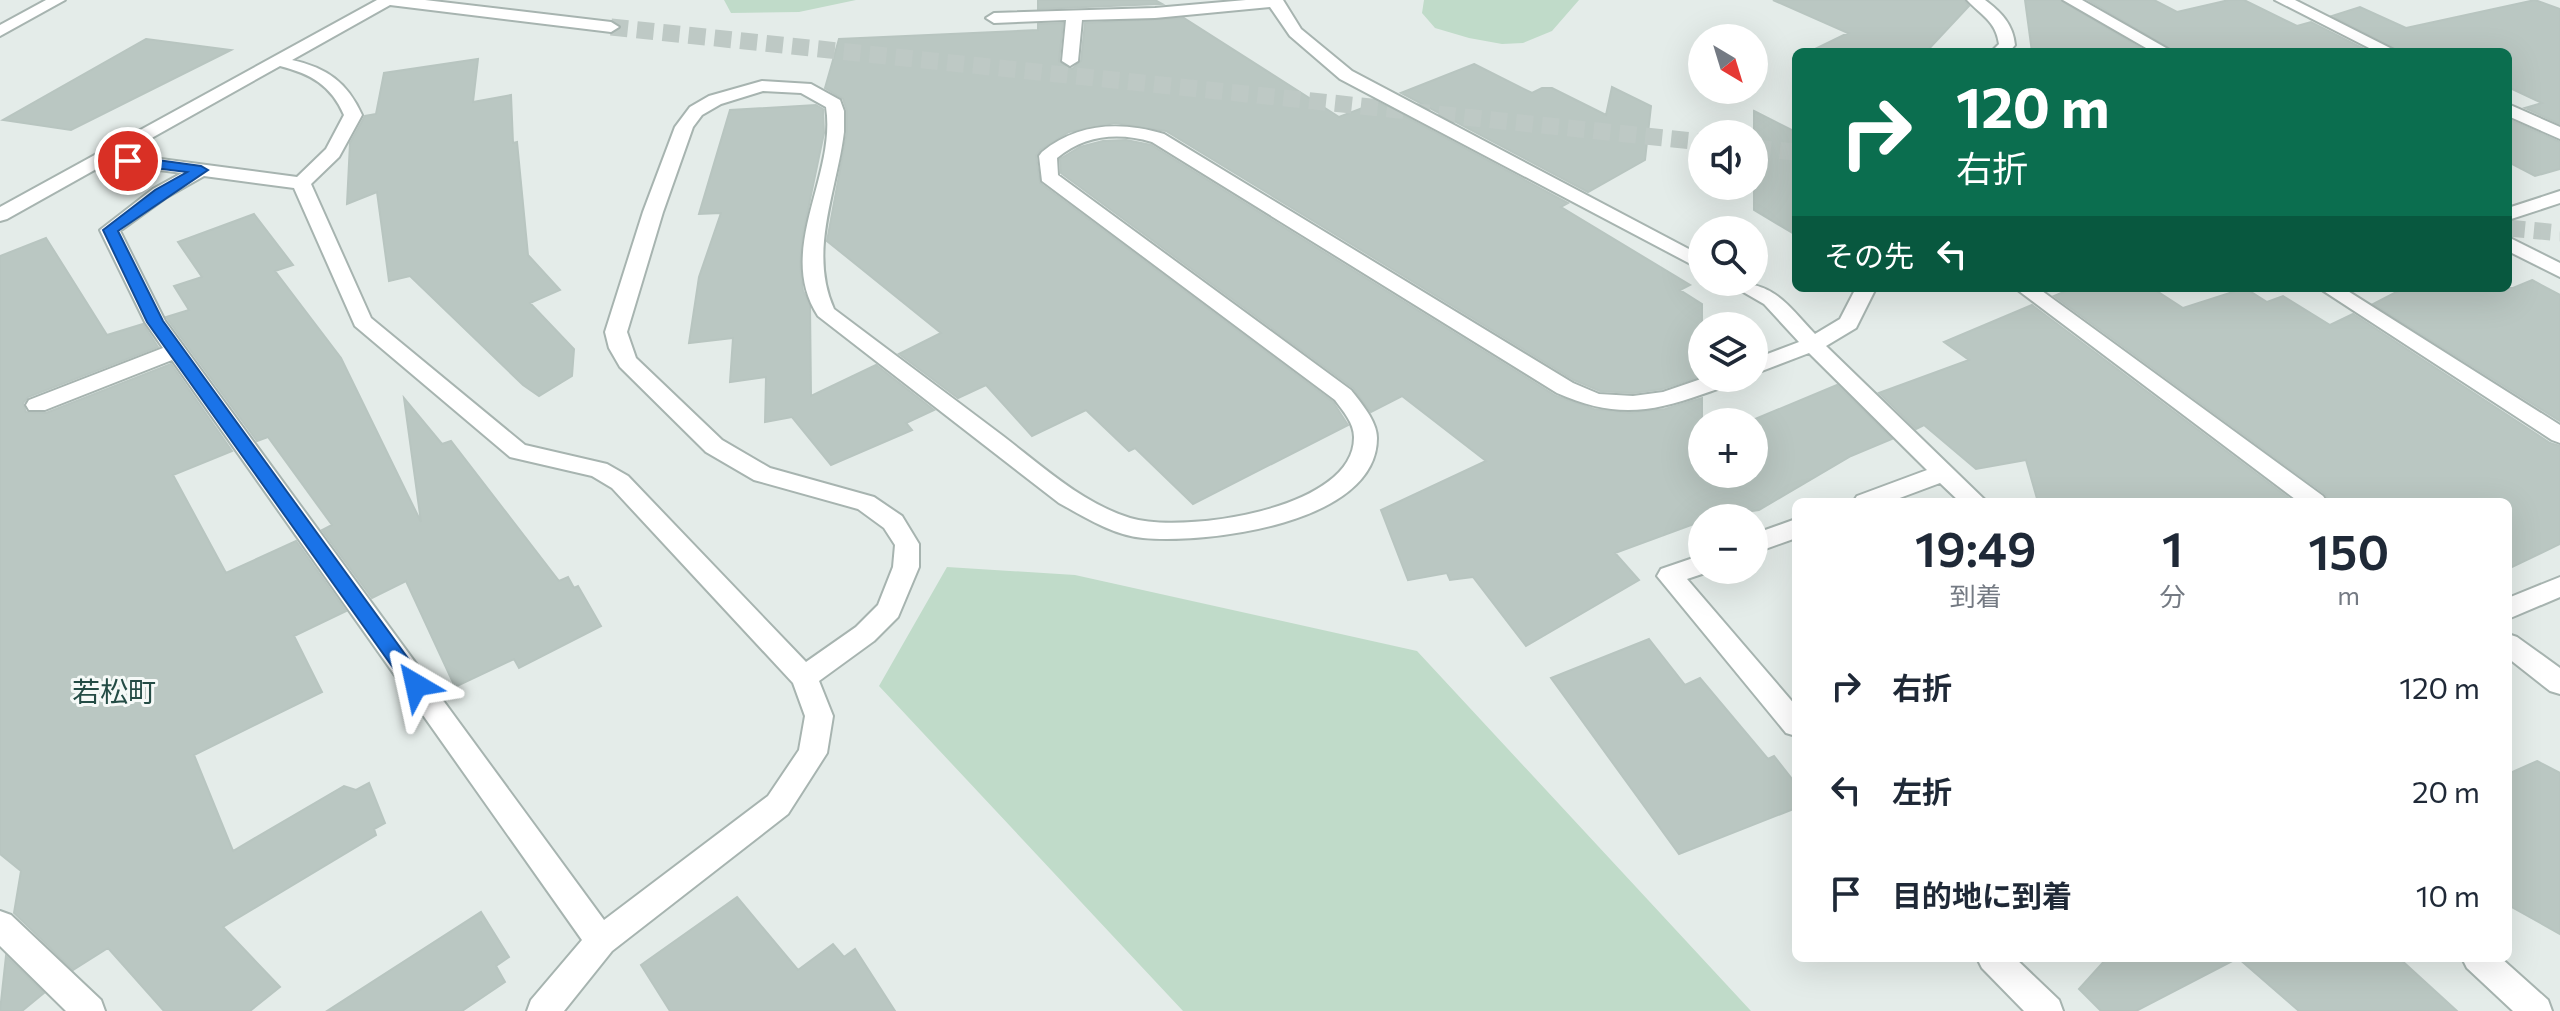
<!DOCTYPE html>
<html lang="ja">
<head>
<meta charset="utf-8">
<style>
	:root { --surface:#fff; --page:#f2f2f3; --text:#1f2937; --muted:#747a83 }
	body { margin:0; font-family:Commissioner,"Noto Sans JP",sans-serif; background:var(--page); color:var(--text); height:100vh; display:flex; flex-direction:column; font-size:30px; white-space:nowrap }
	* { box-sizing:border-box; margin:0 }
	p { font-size:26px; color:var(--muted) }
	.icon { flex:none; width:44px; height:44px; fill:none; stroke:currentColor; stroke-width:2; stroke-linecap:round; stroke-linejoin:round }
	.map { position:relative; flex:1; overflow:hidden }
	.sheet { position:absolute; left:1792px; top:498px; width:720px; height:464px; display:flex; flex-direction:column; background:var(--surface); border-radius:12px; box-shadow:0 8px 32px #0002 }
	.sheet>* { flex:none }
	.banner { position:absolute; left:1792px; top:48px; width:720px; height:244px; border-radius:12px; box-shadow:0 8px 32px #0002; background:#0b6e4f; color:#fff; overflow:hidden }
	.needle { width:52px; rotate:142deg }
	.controls { position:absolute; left:1688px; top:24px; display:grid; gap:16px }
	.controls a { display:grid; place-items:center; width:80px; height:80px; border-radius:50%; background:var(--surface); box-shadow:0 8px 32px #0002; font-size:40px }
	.pin { position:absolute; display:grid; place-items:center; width:68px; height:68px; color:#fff; margin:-34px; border:4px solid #fff; border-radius:50%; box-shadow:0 2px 8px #0007 }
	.me { position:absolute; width:88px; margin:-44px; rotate:324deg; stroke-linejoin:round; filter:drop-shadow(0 0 6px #0008) }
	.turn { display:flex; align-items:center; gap:28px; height:168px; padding:0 32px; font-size:36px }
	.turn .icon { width:104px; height:104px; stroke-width:2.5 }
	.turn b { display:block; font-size:56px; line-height:68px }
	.then { display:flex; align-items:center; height:76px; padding:0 32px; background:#0003; gap:16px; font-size:30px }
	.eta { display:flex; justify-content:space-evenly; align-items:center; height:136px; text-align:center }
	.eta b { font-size:48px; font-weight:600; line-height:56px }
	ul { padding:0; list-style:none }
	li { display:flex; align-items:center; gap:24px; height:104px; padding:0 32px }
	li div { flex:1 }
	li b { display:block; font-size:30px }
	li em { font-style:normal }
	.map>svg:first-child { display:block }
	.green { fill:#c0dbc9 }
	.building { fill:#bac7c2; stroke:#b8c5c0; stroke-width:2 }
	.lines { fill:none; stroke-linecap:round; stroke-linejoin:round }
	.minor-tunnel { stroke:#bec9c5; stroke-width:17; stroke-dasharray:17 9; stroke-linecap:butt }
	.minor-casing { stroke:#a7b4b0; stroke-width:4 }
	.minor { fill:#fff; fill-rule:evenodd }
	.route { fill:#1a73e8; stroke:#114b97; stroke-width:2 }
	.labels { text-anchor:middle; stroke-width:6; stroke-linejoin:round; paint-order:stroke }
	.quarter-label { font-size:28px; fill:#244c45; stroke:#f5f9f7 }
</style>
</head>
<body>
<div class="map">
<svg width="2560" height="1011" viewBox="0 0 2560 1011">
	<rect width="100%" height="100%" fill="#e4ece9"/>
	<path class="green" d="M724,0H856L799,12L731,13Z
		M1424,0H1579L1552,31L1523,43L1502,44L1469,38L1435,28L1422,13Z
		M947,567L1075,575L1417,651L1751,1011H1183L879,686Z"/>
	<path class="building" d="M1038,0H1155L1162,4L1038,9Z
		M1773,0H1964L1969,6L1926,52H1809L1848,33Z
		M2025,0H2060L2147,52H2032Z
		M2088,0H2154L2177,12L2229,0H2244L2297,26L2311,22L2370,52H2176Z
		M2535,0L2560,9V124L2525,108L2542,103L2508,87V52H2401L2332,16L2360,7L2406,28Z
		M1184,18L1339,117L1378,102L1568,203L1561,207L1690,285L1680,290L1702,304V376L1662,389L1633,393L1600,391L1574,380L1166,131L1115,123L1069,132L1040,150L1036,156L1040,183L1333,402L1348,425L1193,504L1135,448L1129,451L1086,410L1032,436L986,385L958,398L899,354L941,333L827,241L847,132V111L843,99L825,88L839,39L1038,30V24L1063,23L1059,61L1072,69L1081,61L1085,23Z
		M146,39L231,50L71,130L3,120Z
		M478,59L473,102L511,95L513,143L517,142L528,255L560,290L530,303L574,349L572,376L539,396L523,385L410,276L389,281L377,192L347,204L350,143L365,116L376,114L384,73Z
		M1474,64L1532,93L1542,88H1552L1606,115L1612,87L1651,106L1645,160L1588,192L1401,93Z
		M816,105L823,109L824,133L802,238L800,265L803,291L810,305L811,396L876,365L934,410L906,423L912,430L831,465L792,417L765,422L766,377L730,382L733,338L689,343L699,277L721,213L699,214L730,110Z
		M1754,111L1796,132V235L1754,210Z
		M2508,119L2560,142V169L2535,176L2508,162Z
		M1126,140L1151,145L1556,396L1594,409L1629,413L1665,409L1702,398V474H1754V422H1748L1837,385L1892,439L1851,456L1759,510L1702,518V521L1615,553L1639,580L1526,646L1473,577L1450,580L1447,573L1408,580L1381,510L1486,461L1402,396L1371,412L1353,388L1061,173L1060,159L1080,147L1103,141Z
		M254,214L293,265L275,271L341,358L421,522L404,398L442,444L451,441L559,581L568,577L574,588L578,586L601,626L519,668L514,659L455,687L406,581L372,598L322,530L332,525L268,437L257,441L166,317L189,310L174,286L202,277L178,242Z
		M46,238L107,335L143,324L158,347L28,397L23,403L26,412L46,413L171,364L232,451L173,475L226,573L296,541L346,611L294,636L322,692L194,755L233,851L344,786L356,790L369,783L385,823L374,829L376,835L223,927L280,987L250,1011H164L108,948L73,970L14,913L21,871L0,854V256Z
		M2532,280L2560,295V421L2373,304L2404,288H2513Z
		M2073,288H2152L2183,308L2245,288L2267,302L2283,296L2330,325L2353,314L2550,443L2560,446V544L2508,569V502H2330L2325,494L2054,296Z
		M2032,305L2294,502H2038L2026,460L1976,469L1924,425L1916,429L1879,393L1969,360L1944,342Z
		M1649,639L1685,685L1700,678L1768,759L1774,756L1796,784V808L1679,854L1551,678Z
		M2537,761L2560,773V934L2508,905V774Z
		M737,897L798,970L833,944L844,957L855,949L895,1011H670L641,965Z
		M481,912L509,957L496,966L505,982L462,1011H327Z
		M6,956L44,993L22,1011H0Z
		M2107,958H2399L2457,1011H2299L2238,958L2136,1011H2101L2079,989Z"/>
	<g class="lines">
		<path class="minor-tunnel" d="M611,27L1702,142
			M1754,148L1796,152
			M2508,228L2560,233"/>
		<defs>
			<path id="minor" d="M46,0H65L0,36V25Z
				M377,0H425L611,22L619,27L611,32L390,5L292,60C327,68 347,82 362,115L339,157L311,184L371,318L525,445L607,464L628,476L806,662L856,627L878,605L893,567L895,545L884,528L858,509L754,480L706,452L620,367L609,348L605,332L643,212L675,127L690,107L709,96L762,81L811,84L840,100L844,111V132C837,190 808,252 834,309C890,351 947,394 1003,436C1042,466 1082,503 1130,518C1182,534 1355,510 1354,437C1354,423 1343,411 1335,400L1042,181L1039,156L1042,152C1078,123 1120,121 1164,134L1573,383L1599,394L1633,396L1663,392L1704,378H1736C1729,387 1714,390 1703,394C1648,414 1611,417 1557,393L1152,142C1118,132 1085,135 1057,158L1058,175L1351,390C1361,403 1377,421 1377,438C1377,524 1206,544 1143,538C1112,535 1085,517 1059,503L818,316C775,250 837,176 826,107L801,93L763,91L721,104L702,115L693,127L663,212L627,332L636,358L722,440L770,468L874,497L902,516L919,544V567L898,617L874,641L819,681L833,716L827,753L788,814L612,951L564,1011H527L531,1000L582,940L172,360L45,410H29L26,405L29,400L163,348L145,322L100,230L153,189L182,173L107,163L7,219L0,221V207ZM280,66C311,74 331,85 344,115L326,149L297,177L123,154ZM204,176L294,188L355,326L510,457L592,476L612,488L793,683L805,716L799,750L768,796L604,920L165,321L120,231L167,197Z
				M1246,0H1283L1301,29L1352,71L1702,256V270L1340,79L1290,36L1270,7L1155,18L1082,20L1078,61L1070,66L1062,61L1066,20L994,23L986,18L994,13L1155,8Z
				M1967,0H1985C2001,12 2013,24 2015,45L2009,52H1991L1999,44C1996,21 1981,15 1967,0Z
				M2063,0H2082L2173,52H2153Z
				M2275,0H2295L2398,52H2377Z
				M2508,104L2560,127V139L2508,116Z
				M2560,191V203L2508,220V208Z
				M2508,237L2560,263V277L2508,251Z
				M1726,282C1774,282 1784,301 1815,334L1840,319L1856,288H1876L1856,328L1826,346L1987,502H1960L1940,483L1889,502H1853L1857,496L1927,470L1809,353L1754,374V359L1799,342L1764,304Z
				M2015,288H2038L2323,496L2327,502H2299Z
				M2319,288H2343L2560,425V443L2552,440Z
				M1796,519V538L1754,553V534Z
				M1702,555V570L1711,571L1687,579L1796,706V736L1786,733L1657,576L1661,569Z
				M2560,577V597L2508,619V598Z
				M2508,634L2517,637L2560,668V694L2550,691L2508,658Z
				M0,911L11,915L101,1000L105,1011H66L0,946Z
				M1977,958H2015L2059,1000L2063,1011H2024L1982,968Z
				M2462,958H2501L2548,1000L2552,1011H2513L2467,968Z"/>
		</defs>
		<use href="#minor" class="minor-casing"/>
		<use href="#minor" class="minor"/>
	</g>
	<path class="route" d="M128,156L201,166L208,170L118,231L163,321L423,679L426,685L423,690H409L147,322L103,230L155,190L187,172L123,164V158Z"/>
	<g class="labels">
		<g class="quarter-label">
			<text x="114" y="702">若松町</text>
		</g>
	</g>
</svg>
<div class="controls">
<a><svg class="needle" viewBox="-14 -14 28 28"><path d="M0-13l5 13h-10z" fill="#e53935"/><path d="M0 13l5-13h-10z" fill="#747a83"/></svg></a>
<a><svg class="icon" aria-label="sound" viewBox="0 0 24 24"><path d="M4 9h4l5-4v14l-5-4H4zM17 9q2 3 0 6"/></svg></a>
<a><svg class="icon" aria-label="search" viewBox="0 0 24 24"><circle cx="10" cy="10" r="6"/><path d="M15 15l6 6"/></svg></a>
<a><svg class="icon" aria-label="layers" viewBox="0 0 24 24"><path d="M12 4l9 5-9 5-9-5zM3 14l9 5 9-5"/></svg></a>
<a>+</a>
<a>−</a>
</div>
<div class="pin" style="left:128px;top:161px;background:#d93025"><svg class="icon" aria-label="arrive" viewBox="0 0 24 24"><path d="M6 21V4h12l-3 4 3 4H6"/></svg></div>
<svg class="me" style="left:416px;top:685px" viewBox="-20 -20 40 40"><path d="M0-17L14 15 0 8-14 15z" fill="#1a73e8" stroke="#fff" stroke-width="4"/></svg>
<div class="banner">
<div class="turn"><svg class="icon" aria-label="right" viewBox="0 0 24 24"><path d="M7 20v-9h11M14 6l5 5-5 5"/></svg><div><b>120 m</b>右折</div></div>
<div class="then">その先<svg class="icon" aria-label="left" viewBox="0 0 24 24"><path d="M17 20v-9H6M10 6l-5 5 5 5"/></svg></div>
</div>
<section class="sheet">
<div class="eta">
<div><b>19:49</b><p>到着</p></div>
<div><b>1</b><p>分</p></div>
<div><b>150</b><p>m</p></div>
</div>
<ul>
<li><svg class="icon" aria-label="right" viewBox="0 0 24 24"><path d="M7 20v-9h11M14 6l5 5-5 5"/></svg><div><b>右折</b></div><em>120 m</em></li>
<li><svg class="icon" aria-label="left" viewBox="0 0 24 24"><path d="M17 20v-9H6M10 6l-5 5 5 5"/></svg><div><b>左折</b></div><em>20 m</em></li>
<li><svg class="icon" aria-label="arrive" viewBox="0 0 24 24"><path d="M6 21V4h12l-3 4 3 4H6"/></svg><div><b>目的地に到着</b></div><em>10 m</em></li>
</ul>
</section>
</div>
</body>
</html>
